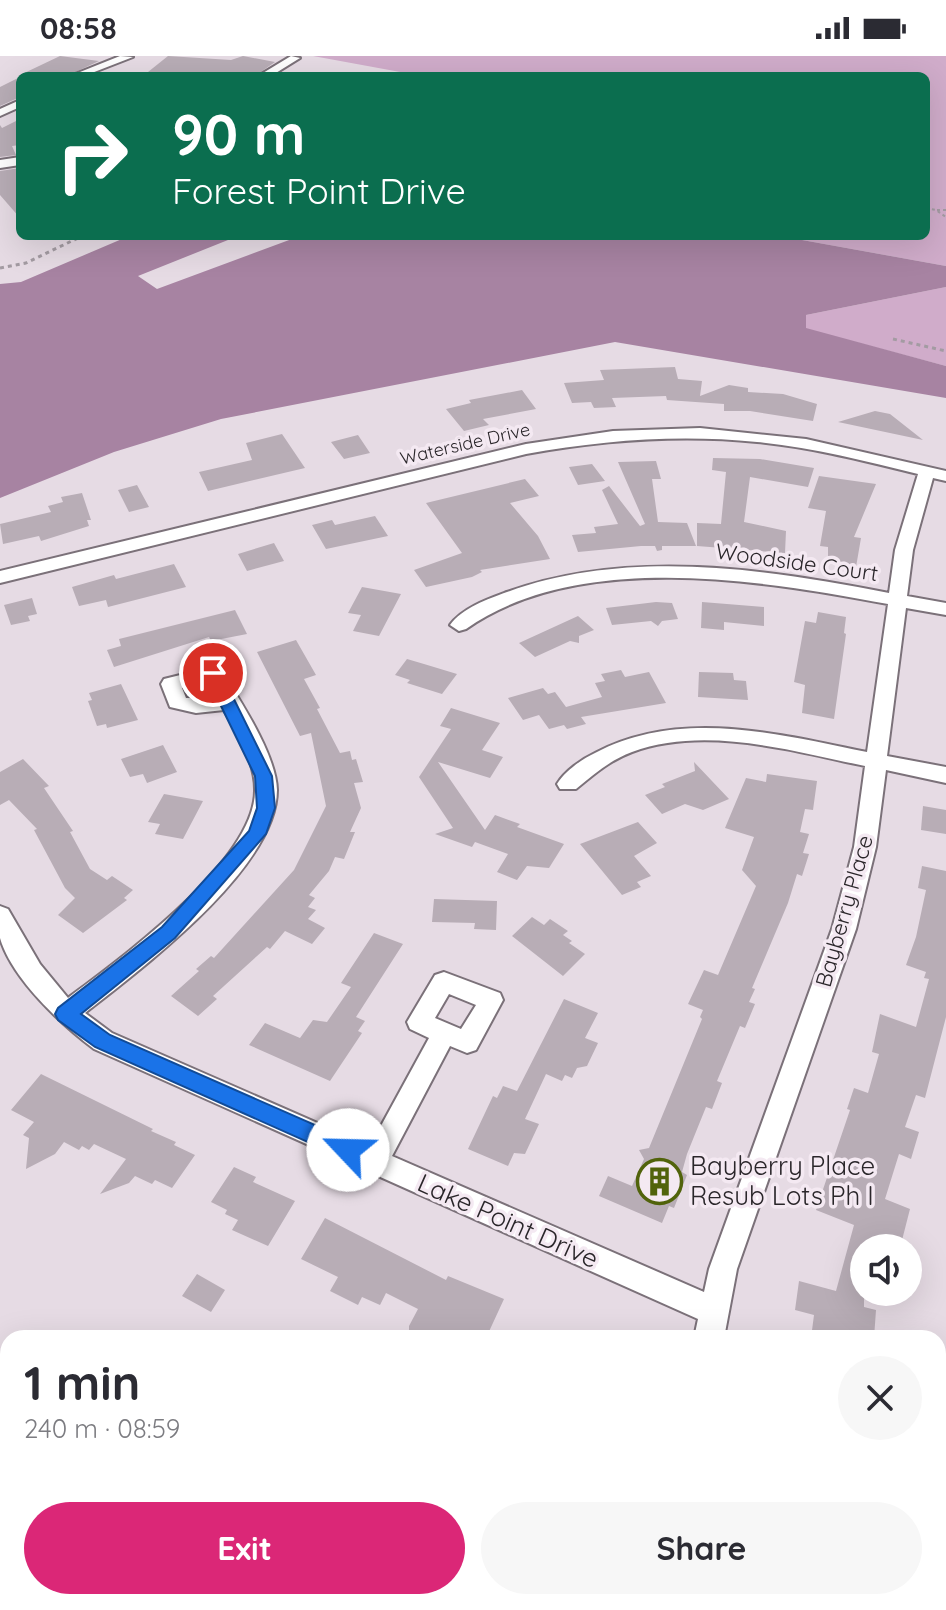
<!DOCTYPE html>
<html lang="en">
<head>
<meta charset="utf-8">
<style>
	:root { --surface:#fff; --page:#f7f7f7; --text:#2b2b33; --muted:#7c7c81; --accent:#db2777 }
	body { margin:0; font-family:Quicksand,sans-serif; background:var(--page); color:var(--text); height:100vh; display:flex; flex-direction:column; font-size:30px; white-space:nowrap }
	* { box-sizing:border-box; margin:0 }
	p { font-size:26px; color:var(--muted) }
	.icon { flex:none; width:44px; height:44px; fill:none; stroke:currentColor; stroke-width:2; stroke-linecap:round; stroke-linejoin:round }
	.map { position:relative; flex:1; overflow:hidden }
	.side { position:absolute; left:0px; top:1274px; width:946px; height:280px; display:flex; flex-direction:column; background:var(--surface); border-radius:24px 24px 0 0; box-shadow:0 8px 32px #0002 }
	.side>* { flex:none }
	.guide { position:absolute; left:16px; top:16px; width:914px; height:168px; border-radius:12px; box-shadow:0 8px 32px #0002; background:#0b6e4f; color:#fff; overflow:hidden }
	.fabs { position:absolute; left:850px; top:1178px; display:grid; gap:16px }
	.fabs a { display:grid; place-items:center; width:72px; height:72px; border-radius:50%; background:var(--surface); box-shadow:0 8px 32px #0002; font-size:40px }
	.pin { position:absolute; display:grid; place-items:center; width:68px; height:68px; color:#fff; margin:-34px; border:4px solid #fff; border-radius:50%; box-shadow:0 2px 8px #0007 }
	.me { position:absolute; width:88px; margin:-44px; rotate:294deg; stroke-linejoin:round; filter:drop-shadow(0 0 6px #0008) }
	.turn { display:flex; align-items:center; gap:28px; height:168px; padding:0 24px; font-size:36px }
	.turn .icon { width:104px; height:104px; stroke-width:2.5 }
	.turn b { display:block; font-size:56px; line-height:68px }
	.round { display:grid; place-items:center; flex:none; width:84px; height:84px; border-radius:42px; background:var(--page) }
	.summary { display:flex; align-items:center; justify-content:space-between; height:136px; padding:0 24px }
	h1 { font-size:48px; font-weight:700; line-height:60px }
	.primary-button { display:flex; gap:16px; margin-top:auto; padding:16px 24px }
	.primary-button a { flex:1; height:92px; border-radius:48px; background:var(--accent); color:#fff; font-size:32px; font-weight:700; line-height:92px; text-align:center }
	.primary-button a+a { background:var(--page); color:var(--text) }
	.status { display:flex; justify-content:space-between; align-items:center; height:56px; padding:0 40px; background:var(--surface); direction:ltr }
	.status svg { height:22px; fill:currentColor }
	.map>svg:first-child { display:block }
	.green { fill:#d0acca }
	.water { fill:#a783a2 }
	.building { fill:#b8adb6 }
	.lines { fill:none; stroke-linecap:round; stroke-linejoin:round }
	.minor-casing { stroke:#7b7179; stroke-width:4 }
	.path-far1 { stroke:#a39ba2; stroke-width:2; stroke-dasharray:3 3; stroke-linecap:butt }
	.path { stroke:#a39ba2; stroke-width:3; stroke-dasharray:4 4; stroke-linecap:butt }
	.minor { fill:#fff; fill-rule:evenodd }
	.route { fill:#1a73e8; stroke:#114b97; stroke-width:2 }
	.labels { text-anchor:middle; stroke-width:7; stroke-linejoin:round; paint-order:stroke }
	.far-street-label { font-size:18px; fill:#2a262a; stroke:#f4e9f2 }
	.street-label { font-size:22px; fill:#2a262a; stroke:#f4e9f2 }
	.near-poi-label { font-size:26px; fill:#2a262a; stroke:#f4e9f2; text-anchor:start }
	.near-street-label { font-size:26px; fill:#2a262a; stroke:#f4e9f2 }
</style>
</head>
<body>
<div class="status"><b>08:58</b><svg viewBox="0 0 49 12"><path d="M0 12V9h3v3zM5 12V6h3v6zM10 12V3h3v9zM15 12V0h3v12zM26 1h20v11H26zM47 4h2v5h-2z"/></svg></div>
<div class="map">
<svg width="946" height="1554" viewBox="0 0 946 1554">
	<rect width="100%" height="100%" fill="#e6dbe4"/>
	<path class="green" d="M313,0H946V210L780,180H926V20H422Z
		M946,231V310L806,273V259Z"/>
	<path class="water" d="M129,180H238L138,220L157,233L300,180H780L946,210V231L806,259V272L946,310V342L615,286L221,363L114,396L0,442V228L21,226Z"/>
	<path class="building" d="M60,0L99,5L67,20H18Z
		M168,0L231,4L243,0L275,6L255,20H143Z
		M20,21V41L0,50V31Z
		M20,63V89L12,90L16,99L0,101V69L2,72Z
		M20,112V162L0,139V115Z
		M675,311L678,323L702,325L700,340L729,329L748,332V336L783,338L817,348L813,365L750,355H724V348L667,344L666,340L612,342L616,351L594,352L591,346L572,347L564,327L604,324L600,314Z
		M522,334L536,353L483,363L489,369L464,375L446,353L471,347L469,344Z
		M875,355L890,358L923,384L838,366Z
		M282,378L305,412L208,435L199,416L252,404L246,387Z
		M358,379L370,397L344,403L331,386Z
		M713,402L760,403L814,412L808,431L750,421L744,466L786,475L785,497L697,490V467L721,468L726,416L712,414Z
		M656,405L661,423H652L658,466L687,467L696,490H662V494L657,495L655,490H641L578,496L572,479L596,477L594,471L618,468L602,434L609,430L640,470L645,468L618,406Z
		M592,408L605,425L578,429L569,411Z
		M819,420L876,428L854,481L861,482L856,511L828,506V491L820,490L826,455L808,452Z
		M525,423L539,440L510,447L538,480L550,503L480,514L482,516L472,521L426,531L414,514L462,497L426,447Z
		M137,429L149,451L129,456L118,434Z
		M82,437L91,464H87L89,470L41,485L39,480L3,488L0,468L51,456L48,450L63,446L61,441Z
		M375,460L388,480L326,493L312,469L332,464L335,469Z
		M274,487L284,505L247,515L238,498Z
		M174,508L186,531L108,551L106,544L79,550L72,531L114,519L116,523Z
		M362,531L401,538L379,580L353,575L361,559L348,557Z
		M32,542L37,558L28,560L30,565L11,569L4,549Z
		M656,546L672,547L678,563L662,565L658,570L651,565L612,569L606,552Z
		M702,546L764,551V570L724,566V574L701,572Z
		M235,554L247,578L211,585L209,581L114,611L107,594L121,590L119,583Z
		M818,556L846,561L844,577L846,578L834,663L802,657L805,629L794,626L805,565L816,567Z
		M578,560L594,574L579,580V587L570,585L535,601L519,587Z
		M296,584L316,619L304,623L320,652L317,653L340,697L350,695L352,704L356,703L363,726L354,727L361,752L350,776H355L344,803L335,801L329,815L309,839L315,842L308,851L316,854L308,863L325,872L312,888L285,875L270,893L267,891L213,940L217,943L198,960L171,940L199,915L196,913L211,900L214,902L294,814L326,750L311,677L300,680L257,596Z
		M407,603L424,608L457,618L442,638L407,627L410,624L395,619Z
		M621,614L625,621L649,616L666,647L581,661L586,668L567,673L564,669L549,673L539,659L523,664L508,642L543,632L548,638L555,636L566,651L602,641L595,627L605,625L601,618Z
		M699,616L733,617L734,624L746,625L748,644L698,641Z
		M121,628L138,664L107,672L106,668L97,670L88,645L92,644L89,637Z
		M451,652L500,667L482,694L503,701L490,722L438,706L485,774L495,759L520,768L517,771L564,788L549,812L527,810L517,824L497,816L508,798L475,786L472,791L435,778L453,772L419,721L451,673L440,670Z
		M163,689L177,716L147,727L143,718L130,721L121,703Z
		M23,703L49,730L44,732L73,775L70,776L90,813L107,824L112,820L133,834L124,842L127,844L83,877L58,859L75,842L65,832L34,774L37,773L9,744L0,749V716Z
		M694,706L729,743L703,754L685,748L662,758L645,739L665,731L662,728L695,715Z
		M767,718L817,725L813,754L805,753L800,776L809,778L803,797L809,798L802,820L797,818L788,847L752,932L755,933L749,946L755,948L745,972L740,970L717,1025L722,1027L712,1053L706,1051L687,1098L682,1116L687,1119L674,1152L669,1150L662,1167L599,1140L608,1120L632,1130L644,1103L639,1094L649,1092L702,963L700,961L703,954L688,948L704,914L718,919L756,830L742,814L754,781L725,772L746,722L766,726Z
		M164,738L203,745L183,783L155,778L160,768L148,766Z
		M923,750L946,754V778L921,774Z
		M638,766L657,787L634,800L651,820L637,826L641,831L622,839L580,788Z
		M922,810L946,815V961L925,1042L916,1039L905,1071L919,1076L911,1103L899,1098L885,1143L910,1153L900,1192H864V1251L876,1254L874,1282H811L814,1259L795,1254L799,1225L836,1235L854,1169L816,1154L850,1054L847,1053L854,1032L868,1037L879,998L872,996L880,958L916,971L929,923L924,922L926,916L906,909L916,881L926,834L918,832Z
		M434,843L497,845L496,874L474,873L475,867L432,866Z
		M532,861L544,869L550,863L568,875L563,879L572,885L569,887L585,898L563,920L512,880Z
		M374,877L403,888L356,961L365,965L358,975L362,977L330,1025L249,989L265,967L300,982L313,964L327,966L351,931L341,927Z
		M564,943L598,957L585,982L598,987L587,1010L577,1012L572,1022L565,1019L562,1025L546,1018L525,1063L539,1068L525,1098L514,1097L508,1110L468,1093L493,1040L497,1042L503,1030L517,1035Z
		M41,1018L153,1073L151,1075L176,1086L174,1089L195,1099L172,1132L155,1124L152,1128L135,1120L129,1127L100,1138L126,1103L94,1088L89,1094L82,1090L79,1094L64,1086L55,1098L26,1113L29,1082L23,1079L34,1066L11,1054Z
		M234,1111L256,1121L253,1126L295,1145L268,1190L232,1174L238,1164L225,1158L227,1154L211,1146Z
		M325,1162L446,1224L448,1220L504,1243L486,1282H409V1270L418,1253L386,1237L380,1249L362,1241L358,1249L330,1235L338,1221L301,1203Z
		M197,1218L225,1234L211,1256L182,1240Z"/>
	<g class="lines">
		<defs>
			<path id="minor" d="M120,0L133,1L84,20H70Z
				M291,0L300,2L271,20H258Z
				M20,44V51L0,60V53Z
				M20,101V109L0,112V104Z
				M700,372L806,383L946,415V425L933,422L913,494L907,540L946,547V559L906,552L887,700L946,711V727L886,714L876,791L856,873L737,1213L724,1282H694L698,1263L94,993C61,968 12,923 0,882C0,873 0,860 0,850L8,853L40,908L68,942C121,902 257,804 255,733C255,706 237,677 224,654L196,657L170,651L161,628L164,623L213,611L220,612C239,643 276,698 277,734C277,812 142,912 85,957L112,977L370,1090L429,982L410,973L407,966L435,919L444,916L500,937L503,944L476,994L467,997L450,990L392,1100L704,1236L709,1213L832,873L854,791L865,710C792,695 705,669 632,696C610,704 593,719 576,733H560L557,728C565,715 582,703 595,697C680,652 778,678 867,696L888,548C761,524 578,494 466,573L459,575L450,569C462,552 488,543 507,536C629,492 766,513 889,537L895,494L918,418C865,405 811,391 757,386C679,378 603,384 526,398L0,527V515L526,388L613,375ZM207,625L217,642H186L182,632ZM449,938L476,949L461,973L435,962Z
				M128,1546H164L167,1554H131Z
				M702,1546H736L738,1554H704Z"/>
		</defs>
		<use href="#minor" class="minor-casing"/>
		<path class="path-far1" d="M926,152L936,154
			M946,154H936L946,161
			M76,183L83,180"/>
		<path class="path" d="M0,212L26,207L80,181
			M893,283L946,295"/>
		<use href="#minor" class="minor"/>
	</g>
	<path class="route" d="M213,612L221,617L272,720L275,752L266,778L175,882L81,958L110,979L356,1087L359,1094L356,1101L348,1104L95,991L58,964L55,958L58,952L162,871L249,775L257,752L255,720L205,617Z"/>
	<defs>
		<symbol id="building-ring" viewBox="-11 -11 22 22"><circle r="9.5" fill="#f4e9f2" stroke="#51630b" stroke-width="1.5"/><path d="M-4-6H4V6H1V3H-1V6H-4ZM-2.5-4.3h1.7v1.8h-1.7ZM.8-4.3h1.7v1.8H.8ZM-2.5-1h1.7V.8h-1.7ZM.8-1h1.7V.8H.8Z" fill="#51630b"/></symbol>
	</defs>
	<g fill-rule="evenodd">
		<use href="#building-ring" x="634" y="1100" width="51" height="51"/>
	</g>
	<g class="labels">
		<g class="far-street-label">
			<text transform="translate(465 388) rotate(-13)" y="6">Waterside Drive</text>
		</g>
		<g class="street-label">
			<text transform="translate(797 506) rotate(8)" y="8">Woodside Court</text>
			<text transform="translate(844 855) rotate(-74)" y="8">Bayberry Place</text>
		</g>
		<g class="near-poi-label">
			<text x="690" y="1119">Bayberry Place<tspan x="690" dy="30">Resub Lots Ph I</tspan></text>
		</g>
		<g class="near-street-label">
			<text transform="translate(508 1165) rotate(24)" y="9">Lake Point Drive</text>
		</g>
	</g>
</svg>
<div class="fabs">
<a><svg class="icon" aria-label="sound" viewBox="0 0 24 24"><path d="M4 9h4l5-4v14l-5-4H4zM17 9q2 3 0 6"/></svg></a>
</div>
<div class="pin" style="left:213px;top:617px;background:#d93025"><svg class="icon" aria-label="arrive" viewBox="0 0 24 24"><path d="M6 21V4h12l-3 4 3 4H6"/></svg></div>
<svg class="me" style="left:348px;top:1094px" viewBox="-20 -20 40 40"><circle r="19" fill="#fff"/><path d="M0-13L10 11 0 6-10 11z" fill="#1a73e8"/></svg>
<div class="guide">
<div class="turn"><svg class="icon" aria-label="right" viewBox="0 0 24 24"><path d="M7 20v-9h11M14 6l5 5-5 5"/></svg><div><b>90 m</b>Forest Point Drive</div></div>
</div>
<section class="side">
<div class="summary"><div><h1>1 min</h1><p>240 m · 08:59</p></div><a class="round"><svg class="icon" aria-label="close" viewBox="0 0 24 24"><path d="M6 6l12 12M18 6L6 18"/></svg></a></div>
<div class="primary-button"><a>Exit</a><a>Share</a></div>
</section>
</div>
</body>
</html>
